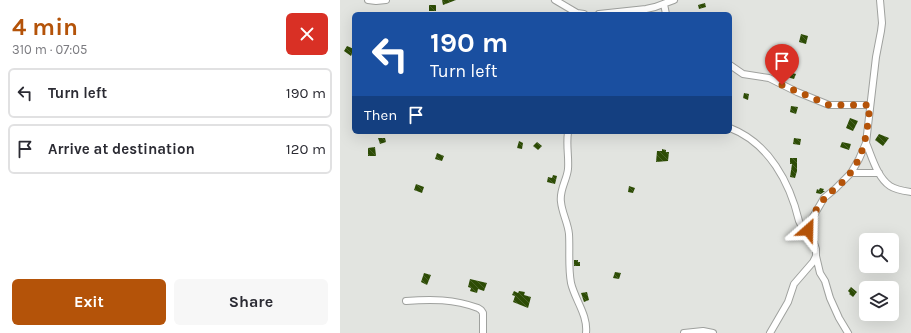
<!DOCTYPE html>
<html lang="en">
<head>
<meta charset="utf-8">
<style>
	:root { --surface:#fff; --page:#f7f7f7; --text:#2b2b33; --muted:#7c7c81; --line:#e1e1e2; --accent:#b45309 }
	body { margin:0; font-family:Karla,sans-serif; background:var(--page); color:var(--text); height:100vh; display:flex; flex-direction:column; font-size:15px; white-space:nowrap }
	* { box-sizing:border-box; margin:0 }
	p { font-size:13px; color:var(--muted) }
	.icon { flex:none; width:22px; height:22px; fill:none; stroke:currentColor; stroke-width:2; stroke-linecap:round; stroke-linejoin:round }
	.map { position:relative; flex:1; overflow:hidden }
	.drawer { display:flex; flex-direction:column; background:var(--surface); width:340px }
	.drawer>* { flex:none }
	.guide { position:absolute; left:12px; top:12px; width:380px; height:122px; border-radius:6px; box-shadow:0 4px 16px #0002; background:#1a4fa0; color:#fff; overflow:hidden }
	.controls { position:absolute; left:519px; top:233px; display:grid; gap:8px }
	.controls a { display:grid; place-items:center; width:40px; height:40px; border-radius:6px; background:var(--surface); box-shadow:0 4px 16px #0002; font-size:20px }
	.pin { position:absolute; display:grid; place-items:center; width:34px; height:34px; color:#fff; margin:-41px -17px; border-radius:50% 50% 50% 0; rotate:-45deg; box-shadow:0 0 4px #0007 }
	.pin .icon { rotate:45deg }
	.me { position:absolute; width:44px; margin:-22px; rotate:25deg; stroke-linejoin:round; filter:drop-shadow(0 0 3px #0008) }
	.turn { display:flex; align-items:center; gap:14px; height:84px; padding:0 12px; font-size:18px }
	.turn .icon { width:52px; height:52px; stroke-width:2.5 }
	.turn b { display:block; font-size:28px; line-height:34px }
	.then { display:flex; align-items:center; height:38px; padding:0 12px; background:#0003; gap:8px; font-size:15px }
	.round { display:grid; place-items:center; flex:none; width:42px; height:42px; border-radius:6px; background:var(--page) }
	.summary { display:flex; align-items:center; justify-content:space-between; height:68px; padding:0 12px }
	h1 { font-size:24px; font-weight:700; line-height:30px; color:var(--accent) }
	.cta { display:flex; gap:8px; margin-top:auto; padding:8px 12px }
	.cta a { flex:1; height:46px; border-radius:6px; background:var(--accent); color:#fff; font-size:16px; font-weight:700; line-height:46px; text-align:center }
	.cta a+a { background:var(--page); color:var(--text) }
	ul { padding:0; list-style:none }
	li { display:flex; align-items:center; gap:12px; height:50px; margin:0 8px 6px; padding:0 4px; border:2px solid var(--line); border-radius:6px }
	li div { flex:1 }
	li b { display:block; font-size:15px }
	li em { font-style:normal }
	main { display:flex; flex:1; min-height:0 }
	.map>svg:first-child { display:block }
	.building { fill:url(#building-back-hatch) }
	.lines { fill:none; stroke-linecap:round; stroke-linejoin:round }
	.minor-casing { stroke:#9fa19e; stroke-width:8 }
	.minor { stroke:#fff; stroke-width:6 }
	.route { stroke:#b45309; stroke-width:7; stroke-dasharray:0 12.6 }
</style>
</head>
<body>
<main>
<section class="drawer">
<div class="summary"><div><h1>4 min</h1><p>310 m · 07:05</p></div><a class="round" style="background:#d93025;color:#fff"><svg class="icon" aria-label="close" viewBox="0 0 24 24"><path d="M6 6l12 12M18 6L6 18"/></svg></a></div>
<ul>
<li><svg class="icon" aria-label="left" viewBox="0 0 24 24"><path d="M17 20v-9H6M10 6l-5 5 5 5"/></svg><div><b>Turn left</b></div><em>190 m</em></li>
<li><svg class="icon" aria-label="arrive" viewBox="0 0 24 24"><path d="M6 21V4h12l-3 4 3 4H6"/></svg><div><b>Arrive at destination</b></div><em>120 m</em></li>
</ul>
<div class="cta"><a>Exit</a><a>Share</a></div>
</section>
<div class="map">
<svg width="571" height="333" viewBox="0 0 571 333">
	<defs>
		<pattern id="building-back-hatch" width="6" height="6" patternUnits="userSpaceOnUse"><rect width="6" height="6" fill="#2d4c05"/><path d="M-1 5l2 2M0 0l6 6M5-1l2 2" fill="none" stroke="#496229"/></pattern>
	</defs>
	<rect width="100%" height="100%" fill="#e2e4e0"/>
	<path class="building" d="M102,0H116L103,5Z
		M365,3L366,7L359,9L358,5Z
		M89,5H96V11H89Z
		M461,34L468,36L466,44L459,42Z
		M7,46L14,49L11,56L4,51Z
		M449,72L456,74L454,79L447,77Z
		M404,93L409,94L408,100L403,98Z
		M451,106L458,107L456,114L450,112Z
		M510,118L518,121L513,131L506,128Z
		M539,134L549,138L543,146L535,140Z
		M38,138H45L46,142L40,144Z
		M454,138L461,139L460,145L453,144Z
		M179,141L183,143L182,149L177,148Z
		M197,142L202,146L198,150L193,146Z
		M502,142L511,144L509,150L500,147Z
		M35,147L36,156H28V148Z
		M322,149L326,150V152H329L328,161L316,162L317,151H322Z
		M97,153L104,156L102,161L95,159Z
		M450,158H457V171L455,178L450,177L452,164H450Z
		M213,175L217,176L215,184L207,182L208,177L212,178Z
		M76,184L84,187L82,193L74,190Z
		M289,186L295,188L293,193L288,192Z
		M480,188L484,189L483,191H485L481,194L476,193L477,189L479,190Z
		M234,260H238V262H240V266H234Z
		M275,272L281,273L279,279L273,278Z
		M84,273L91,275L87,285L81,282Z
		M130,279L147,283L144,291L138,289L137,293L130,291L131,288L128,287Z
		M511,287L517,292L513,297L509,294L510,293L508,291Z
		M174,291L178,293L179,291L185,292L184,295L191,297L188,308L173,302L175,296L172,295Z
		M247,292L249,300L244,302L241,293Z"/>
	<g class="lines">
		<defs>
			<path id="minor" d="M28,0L36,1L46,0
				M215,0L237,13L244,14
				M324,4L326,14
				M259,14L306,9L315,7L334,0
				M390,65L403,74L429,78L457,92L489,105H530
				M390,128C429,143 450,183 459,221L461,225L467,230
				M228,132C226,146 229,156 228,169C227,180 219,190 221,202C222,213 228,223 229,234C230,251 228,267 231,283C235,300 248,315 246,333
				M526,143C532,157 537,177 550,186C556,190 564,191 571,192
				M511,173H539
				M476,256L480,273L485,281L490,298L499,318L508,333
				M66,301C91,299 114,299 138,308L141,310L143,313V333
				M344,333L363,331L373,333
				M430,333L448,302L454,284L473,262L476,256V249L474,243L469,236L467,230L470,222L484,198L495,189L511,173L519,159L526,143L536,57L541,31L542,23L540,0"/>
		</defs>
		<use href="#minor" class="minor-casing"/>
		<use href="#minor" class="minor"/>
	</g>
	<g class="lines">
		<path class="route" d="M442,85L489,105H530C527,130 526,151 511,172C504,183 493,189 485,198C477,206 471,219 468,230"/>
	</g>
</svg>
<div class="controls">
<a><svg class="icon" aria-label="search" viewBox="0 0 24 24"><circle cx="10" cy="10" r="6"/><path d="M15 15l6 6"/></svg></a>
<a><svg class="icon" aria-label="layers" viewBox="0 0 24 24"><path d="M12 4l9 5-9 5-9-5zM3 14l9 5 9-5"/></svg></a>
</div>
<div class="pin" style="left:442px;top:85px;background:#d93025"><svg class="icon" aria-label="arrive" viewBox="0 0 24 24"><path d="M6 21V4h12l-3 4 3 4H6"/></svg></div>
<svg class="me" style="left:468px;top:230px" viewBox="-20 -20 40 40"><path d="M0-17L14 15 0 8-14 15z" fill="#b45309" stroke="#fff" stroke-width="4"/></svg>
<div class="guide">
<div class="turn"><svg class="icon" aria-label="left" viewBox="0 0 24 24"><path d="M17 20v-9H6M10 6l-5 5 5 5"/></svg><div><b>190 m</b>Turn left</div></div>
<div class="then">Then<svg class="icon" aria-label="arrive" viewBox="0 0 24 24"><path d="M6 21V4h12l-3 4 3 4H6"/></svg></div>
</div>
</div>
</main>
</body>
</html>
